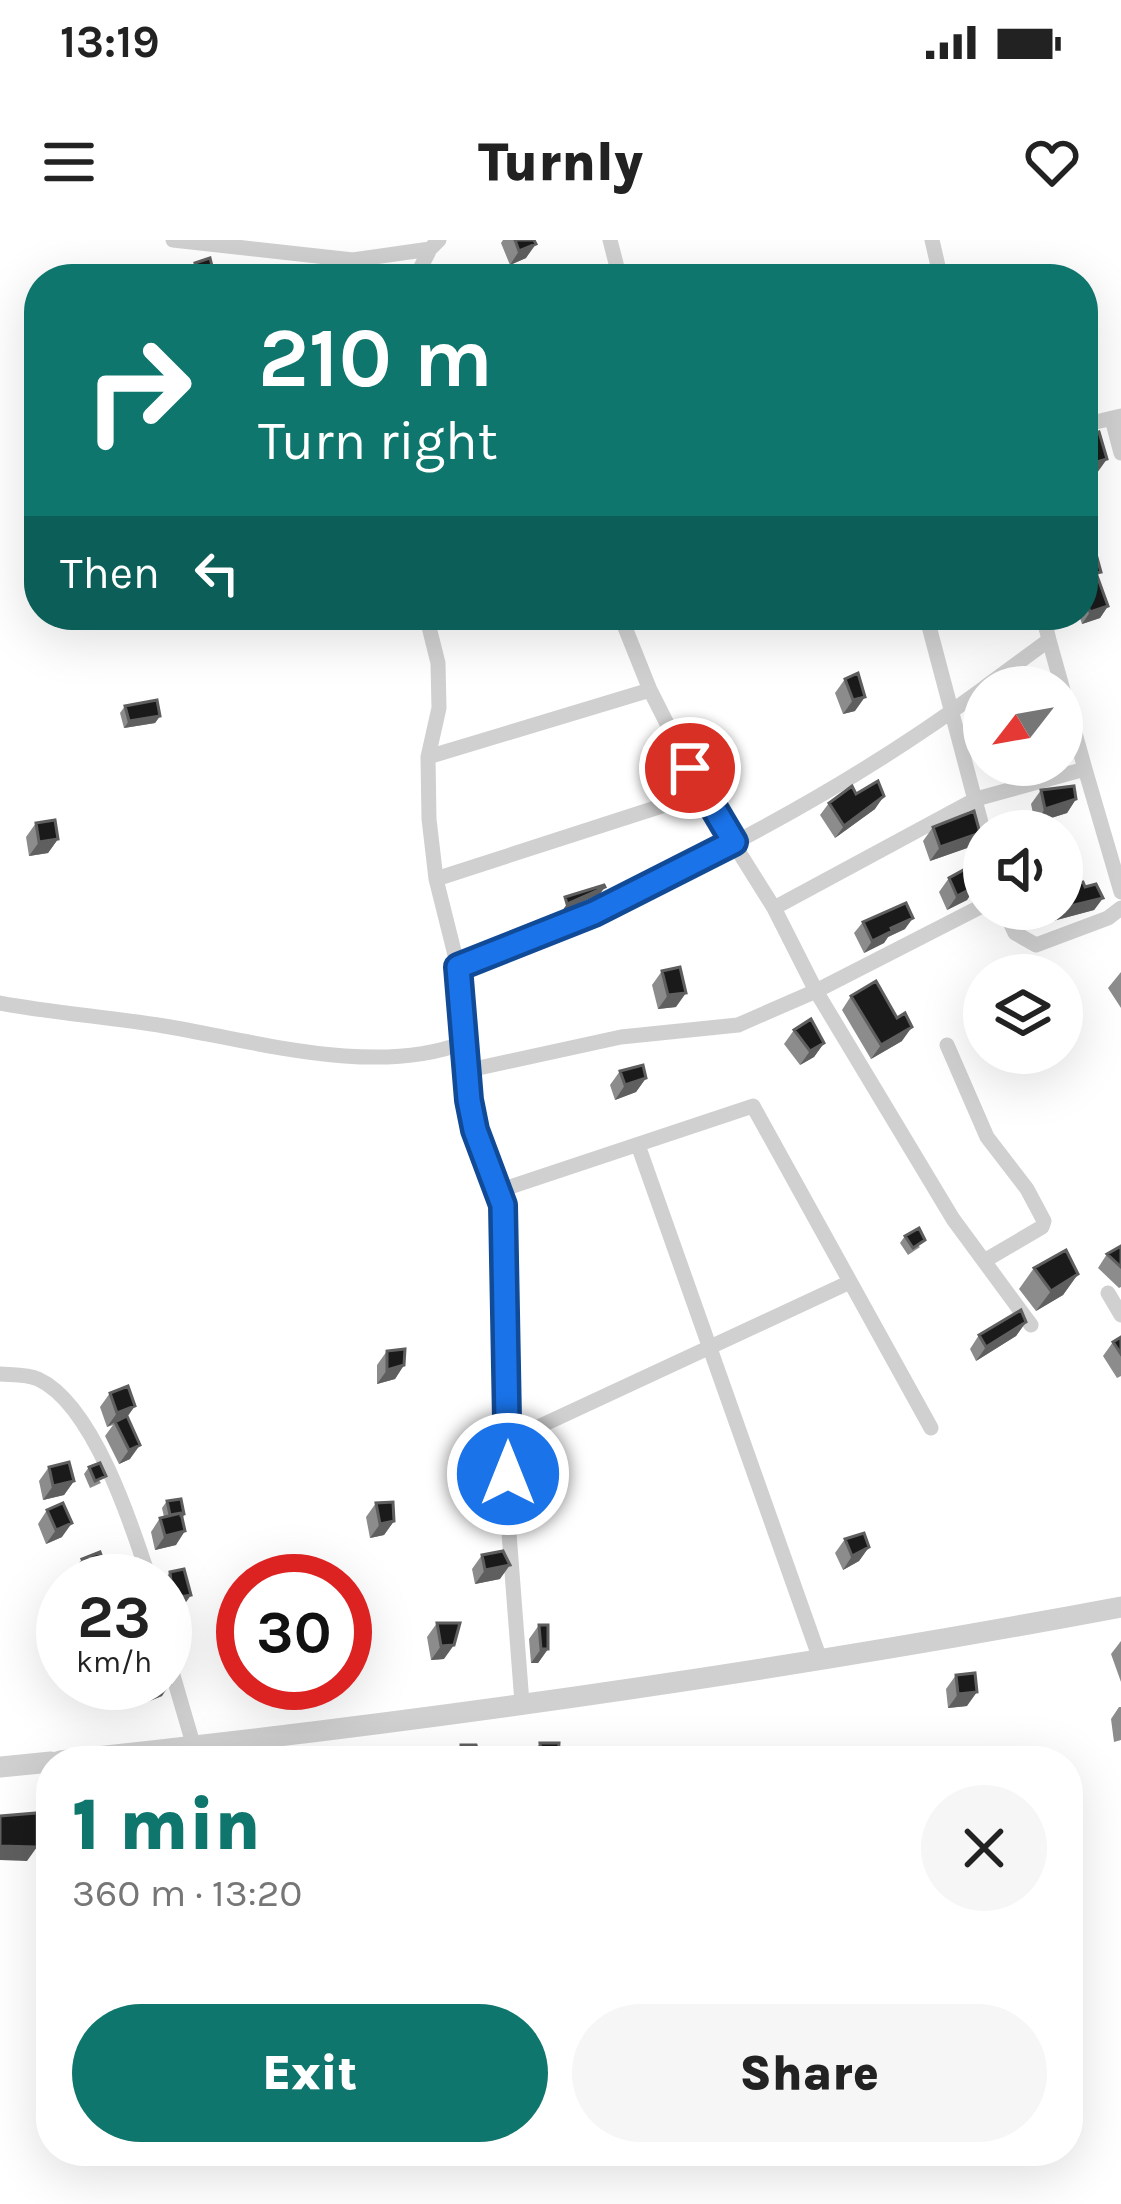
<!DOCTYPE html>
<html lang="en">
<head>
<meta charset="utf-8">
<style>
	:root { --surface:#fff; --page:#f6f6f6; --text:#222; --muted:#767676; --accent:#0f766e }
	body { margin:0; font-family:Karla,sans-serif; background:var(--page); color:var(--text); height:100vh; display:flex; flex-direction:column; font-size:45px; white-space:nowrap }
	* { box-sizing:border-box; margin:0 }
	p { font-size:39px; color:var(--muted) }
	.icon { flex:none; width:66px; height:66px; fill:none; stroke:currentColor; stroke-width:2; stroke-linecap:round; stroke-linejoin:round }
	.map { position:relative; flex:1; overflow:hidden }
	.drawer { position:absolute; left:36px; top:1506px; width:1047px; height:420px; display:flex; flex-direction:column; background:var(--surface); border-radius:48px; box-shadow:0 12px 48px #0002 }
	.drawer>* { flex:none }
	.banner { position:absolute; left:24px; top:24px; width:1074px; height:366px; border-radius:48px; box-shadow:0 12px 48px #0002; background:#0f766e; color:#fff; overflow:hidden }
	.needle { width:78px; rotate:239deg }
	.fabs { position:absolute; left:963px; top:426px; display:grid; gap:24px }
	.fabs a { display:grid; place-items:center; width:120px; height:120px; border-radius:50%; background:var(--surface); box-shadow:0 12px 48px #0002; font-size:60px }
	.speed { position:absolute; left:36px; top:1314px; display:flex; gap:24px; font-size:60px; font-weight:700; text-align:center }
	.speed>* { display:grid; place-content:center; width:156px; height:156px; border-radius:50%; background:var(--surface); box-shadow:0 12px 48px #0002; line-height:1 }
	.speed small { font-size:30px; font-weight:400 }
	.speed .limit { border:18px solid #d22; background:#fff; color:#111 }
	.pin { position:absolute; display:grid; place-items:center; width:102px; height:102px; color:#fff; margin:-51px; border:6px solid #fff; border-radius:50%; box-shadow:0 3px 12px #0007 }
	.me { position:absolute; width:132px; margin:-66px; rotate:0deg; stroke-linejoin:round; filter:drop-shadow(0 0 9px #0008) }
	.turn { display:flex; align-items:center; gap:42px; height:252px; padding:0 36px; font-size:54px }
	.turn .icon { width:156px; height:156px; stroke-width:2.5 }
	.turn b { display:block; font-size:84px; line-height:102px }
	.then { display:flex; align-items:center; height:114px; padding:0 36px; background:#0003; gap:24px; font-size:45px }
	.round { display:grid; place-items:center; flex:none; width:126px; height:126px; border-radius:63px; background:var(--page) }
	.head { display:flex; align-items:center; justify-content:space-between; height:204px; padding:0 36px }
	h1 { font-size:72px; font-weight:800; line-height:90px; color:var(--accent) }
	.primary-button { display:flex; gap:24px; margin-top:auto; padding:24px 36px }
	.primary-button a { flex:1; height:138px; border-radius:72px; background:var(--accent); color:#fff; font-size:48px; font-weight:800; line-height:138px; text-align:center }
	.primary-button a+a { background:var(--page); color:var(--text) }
	.status { display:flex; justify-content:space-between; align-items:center; height:84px; padding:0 60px; background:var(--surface); direction:ltr }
	.status svg { height:33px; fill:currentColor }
	header { display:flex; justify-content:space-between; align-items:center; height:156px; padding:0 36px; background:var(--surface); font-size:54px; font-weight:800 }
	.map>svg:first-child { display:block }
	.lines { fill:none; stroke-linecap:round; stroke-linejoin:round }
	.minor { stroke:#d0d0d0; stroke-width:15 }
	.tertiary { stroke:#d0d0d0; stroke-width:21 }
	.wall { fill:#8c8c8c }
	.shaded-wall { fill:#5f5f5f }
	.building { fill:#1a1a1a; stroke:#5f5f5f; stroke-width:3 }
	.route-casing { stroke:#114b97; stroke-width:30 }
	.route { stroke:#1a73e8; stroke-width:21 }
</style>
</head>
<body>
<div class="status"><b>13:19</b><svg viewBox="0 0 49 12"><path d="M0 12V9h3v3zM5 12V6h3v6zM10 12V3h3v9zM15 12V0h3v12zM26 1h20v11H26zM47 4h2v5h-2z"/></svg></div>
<header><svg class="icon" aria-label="menu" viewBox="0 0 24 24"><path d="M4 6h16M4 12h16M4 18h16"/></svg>Turnly<svg class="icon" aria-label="heart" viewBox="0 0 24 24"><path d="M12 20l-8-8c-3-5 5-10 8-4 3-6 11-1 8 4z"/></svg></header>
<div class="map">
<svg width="1121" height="1964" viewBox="0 0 1121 1964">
	<rect width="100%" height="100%" fill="#fff"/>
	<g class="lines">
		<path class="minor" d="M173,0L353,20L430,9L439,0
			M610,0L620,39
			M932,0L941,39
			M415,39L430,9
			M1112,179L1121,213
			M1083,185L1121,176
			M426,375L438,423L439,468L428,517L429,579L436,639L458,727L463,803
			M620,375L650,450L702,553L774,668L816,751L953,979L1031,1085
			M926,375L984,594
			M1049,400L1085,529
			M985,447L1049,400L1043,375
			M428,517L650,450
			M436,639L702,553
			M774,668L976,559L1085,529L1121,652
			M1004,669L1015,693L1036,705L1108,678L1121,668
			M458,727C644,654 823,567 984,448
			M0,763C54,773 109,777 164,786C255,801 374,837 463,803L475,890L503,965L507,1267L522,1463
			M947,805L987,897L1027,949L1044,981L1042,987L984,1021
			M465,831L621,797L738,785L816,751L984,665
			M638,905L820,1419
			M498,951L753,866L931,1188
			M1108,1053L1121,1075
			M0,1134C11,1135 27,1134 38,1139C93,1164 132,1285 150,1341
			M508,1201L850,1042
			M165,1408L194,1507"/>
		<path class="tertiary" d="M60,1521C415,1483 770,1433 1121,1367
			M0,1527L51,1522"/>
	</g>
	<path class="wall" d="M503,0H534L526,18L510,25L501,3Z
		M195,23L211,39H193L190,30Z
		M1083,317L1101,332L1097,336L1108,366L1100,378L1082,384L1079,375H1083Z
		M858,433L855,471L843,474L835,453L845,439Z
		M125,466L160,476L155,483L124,488L120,473Z
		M1041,550L1076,559L1067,573L1035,583L1031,564Z
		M856,554L875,569L835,598L820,575L829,563Z
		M36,583L58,599L48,613L29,616L26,597Z
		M933,587L970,607L930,621L923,601Z
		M949,638L976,646L967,660L947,670L939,652Z
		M1085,647L1103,658L1094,670L1038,685L1035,669H1062Z
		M863,682L905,689L888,697L884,703L864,713L854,693Z
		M662,731L676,767L658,769L652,745Z
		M1121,732V768L1108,748Z
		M851,756L902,801L871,819L842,770Z
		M794,790L824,803L814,817L800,825L784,804Z
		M620,831L646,838L636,852L615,860L610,845Z
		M905,996L920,1007L908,1015L900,1003Z
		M1121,1006V1047L1119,1048L1098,1028L1107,1014Z
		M1034,1028L1078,1034L1063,1055L1036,1071L1019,1049Z
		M1026,1082L1016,1096L976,1121L970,1109L979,1095Z
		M1121,1097V1136L1117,1138L1103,1116L1113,1102Z
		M387,1111L404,1125L395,1139L377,1144V1125Z
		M110,1153L127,1177L130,1219L119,1224L105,1196L113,1185L107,1187L100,1167Z
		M49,1227L74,1241L64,1255L43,1260L39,1241Z
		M89,1227L101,1243L90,1248L84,1234Z
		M167,1261L184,1274L176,1305L155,1310L151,1292L160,1278L164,1277L162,1268Z
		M376,1263L394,1281L384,1295L370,1298L366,1277Z
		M47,1270L62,1297L46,1304L38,1284Z
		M845,1299L869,1307L859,1321L843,1330L835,1313Z
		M482,1315L500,1339L475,1344L472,1329Z
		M82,1319L110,1340L109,1341H65Z
		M170,1332L182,1368L165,1371L164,1341Z
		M437,1383L444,1419L431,1420L427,1397Z
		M539,1385L548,1409L538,1423H531L529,1399Z
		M1121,1401V1442L1111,1414Z
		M956,1435L967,1466L948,1468L946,1449Z
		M136,1443H165L162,1456L142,1464Z
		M1119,1467H1121V1500L1114,1502L1111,1479Z
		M540,1503L558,1521H531L530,1517Z
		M461,1505L480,1518L493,1521H452Z
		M51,1564V1593H47L45,1572Z"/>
	<path class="shaded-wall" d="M536,4L526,18L510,25L519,11Z
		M1107,219L1097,233L1083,237V226Z
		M1108,366L1100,378L1082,384L1090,372Z
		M865,457L855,471L843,474L853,460Z
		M160,476L155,483L124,488L129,481Z
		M884,556L875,569L835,598L844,586Z
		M1076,559L1067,573L1035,583L1045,569Z
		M980,593L970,607L930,621L940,607Z
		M58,599L48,613L29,616L39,602Z
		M976,646L967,660L947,670L957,656Z
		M605,647L600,654L562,671L567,664Z
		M1103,658L1094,670L1038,685L1047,672Z
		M913,678L905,689L888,697L884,703L864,713L872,701L891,688Z
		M686,753L676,767L658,769L668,755Z
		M912,787L902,801L871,819L881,805Z
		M824,803L814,817L800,825L810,811Z
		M646,838L636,852L615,860L625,845Z
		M1078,1034L1063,1055L1036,1071L1051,1051Z
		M1026,1082L1016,1096L976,1121L986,1107Z
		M404,1125L395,1139L377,1144L387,1130Z
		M135,1166L125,1180L115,1182L107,1187L117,1173Z
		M140,1205L130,1219L119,1224L129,1210Z
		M74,1241L64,1255L43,1260L53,1246Z
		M394,1281L384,1295L370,1298L380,1284Z
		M72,1283L62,1297L46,1304L56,1290Z
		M185,1291L176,1305L155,1310L165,1296Z
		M869,1307L859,1321L843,1330L852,1316Z
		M510,1325L500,1339L475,1344L485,1330Z
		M191,1355L182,1368L165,1371V1365L169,1359Z
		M454,1405L444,1419L431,1420L441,1406Z
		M541,1409H548L538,1423H531Z
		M170,1444L162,1456L142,1464L151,1452Z
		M977,1452L967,1466L948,1468L958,1454Z
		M0,1606L37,1607L27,1621L0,1620Z"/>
	<path class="building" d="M515,0H534L536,4L519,11Z
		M210,18L214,34L200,39L195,23Z
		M1099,192L1107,219L1083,226V197Z
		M1096,314L1101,332L1096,333L1108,366L1090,372L1083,351V317Z
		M858,433L865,457L853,460L845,439Z
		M157,460L160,476L129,481L125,466Z
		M878,541L884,556L844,586L829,563L852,546L856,554Z
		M1074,546L1076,559L1045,569L1041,550Z
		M974,571L980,593L940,607L933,587Z
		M55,580L58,599L39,602L36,583Z
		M969,627L976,646L957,656L949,638Z
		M1083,642L1085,647L1096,644L1103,658L1062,668V648Z
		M604,645L605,647L567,664L565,657Z
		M906,663L913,678L891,688L892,691L872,701L863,682Z
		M680,727L686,753L668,755L662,731Z
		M876,741L897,778L905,773L912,787L881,805L851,756Z
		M811,779L824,803L810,811L794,790Z
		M643,825L646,838L625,845L620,831Z
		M919,988L925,1000L913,1008L905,996Z
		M1121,1006V1027L1107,1014Z
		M1066,1010L1078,1034L1051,1051L1034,1028Z
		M1021,1070L1026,1082L986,1107L979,1095Z
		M1121,1097V1114L1113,1102Z
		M405,1109L404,1125L387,1130V1111Z
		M128,1146L135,1166L117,1173L110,1153Z
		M127,1176L140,1205L129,1210L115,1182Z
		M69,1222L74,1241L53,1246L49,1227Z
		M100,1223L106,1236L95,1241L89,1227Z
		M181,1259L184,1274L181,1275V1273L170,1275L167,1261Z
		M393,1262L394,1281L380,1284L376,1263Z
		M63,1263L72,1283L56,1290L47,1270Z
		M181,1273L185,1291L165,1296L160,1278Z
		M864,1293L869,1307L852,1316L845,1299Z
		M503,1311L510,1325L485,1330L482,1315Z
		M100,1312L110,1340L77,1341L73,1330L85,1325L82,1319Z
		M184,1329L191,1355L169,1359L165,1343L171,1341L170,1332Z
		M437,1383H460L454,1405L441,1406Z
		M539,1385H548V1409H541Z
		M975,1433L977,1452L958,1454L956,1435Z
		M165,1434L170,1444L151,1452L148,1443H165Z
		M540,1503H559L558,1521H542Z
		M461,1505H476L480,1518L493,1517V1521H461Z
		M295,1515V1521H277V1519Z
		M37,1573V1607L0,1606V1576Z"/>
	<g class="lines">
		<defs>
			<path id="route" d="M508,1234L503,965L475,890L469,860L458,727L594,673L734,602L690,528"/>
		</defs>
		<use href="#route" class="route-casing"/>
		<use href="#route" class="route"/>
	</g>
</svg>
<div class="fabs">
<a><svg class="needle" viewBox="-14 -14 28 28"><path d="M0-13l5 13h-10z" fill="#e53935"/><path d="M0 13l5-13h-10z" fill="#767676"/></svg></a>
<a><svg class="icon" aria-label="sound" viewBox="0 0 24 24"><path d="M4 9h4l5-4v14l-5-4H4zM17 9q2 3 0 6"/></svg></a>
<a><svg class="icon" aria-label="layers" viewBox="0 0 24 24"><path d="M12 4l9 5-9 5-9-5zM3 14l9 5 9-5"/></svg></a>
</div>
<div class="speed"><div>23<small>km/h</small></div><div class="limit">30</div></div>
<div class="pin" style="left:690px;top:528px;background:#d93025"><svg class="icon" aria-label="arrive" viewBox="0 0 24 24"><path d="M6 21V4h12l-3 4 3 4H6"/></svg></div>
<svg class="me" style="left:508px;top:1234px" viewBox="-20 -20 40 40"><circle r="17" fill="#1a73e8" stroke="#fff" stroke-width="3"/><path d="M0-11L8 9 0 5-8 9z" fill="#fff"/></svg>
<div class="banner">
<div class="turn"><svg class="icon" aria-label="right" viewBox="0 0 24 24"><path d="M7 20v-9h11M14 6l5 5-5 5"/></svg><div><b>210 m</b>Turn right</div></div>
<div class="then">Then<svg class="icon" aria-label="left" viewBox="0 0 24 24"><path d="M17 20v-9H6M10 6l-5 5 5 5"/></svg></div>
</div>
<section class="drawer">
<div class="head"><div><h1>1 min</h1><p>360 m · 13:20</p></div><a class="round"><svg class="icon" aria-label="close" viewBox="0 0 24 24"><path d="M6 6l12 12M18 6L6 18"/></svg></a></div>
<div class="primary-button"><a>Exit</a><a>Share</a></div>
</section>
</div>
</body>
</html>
